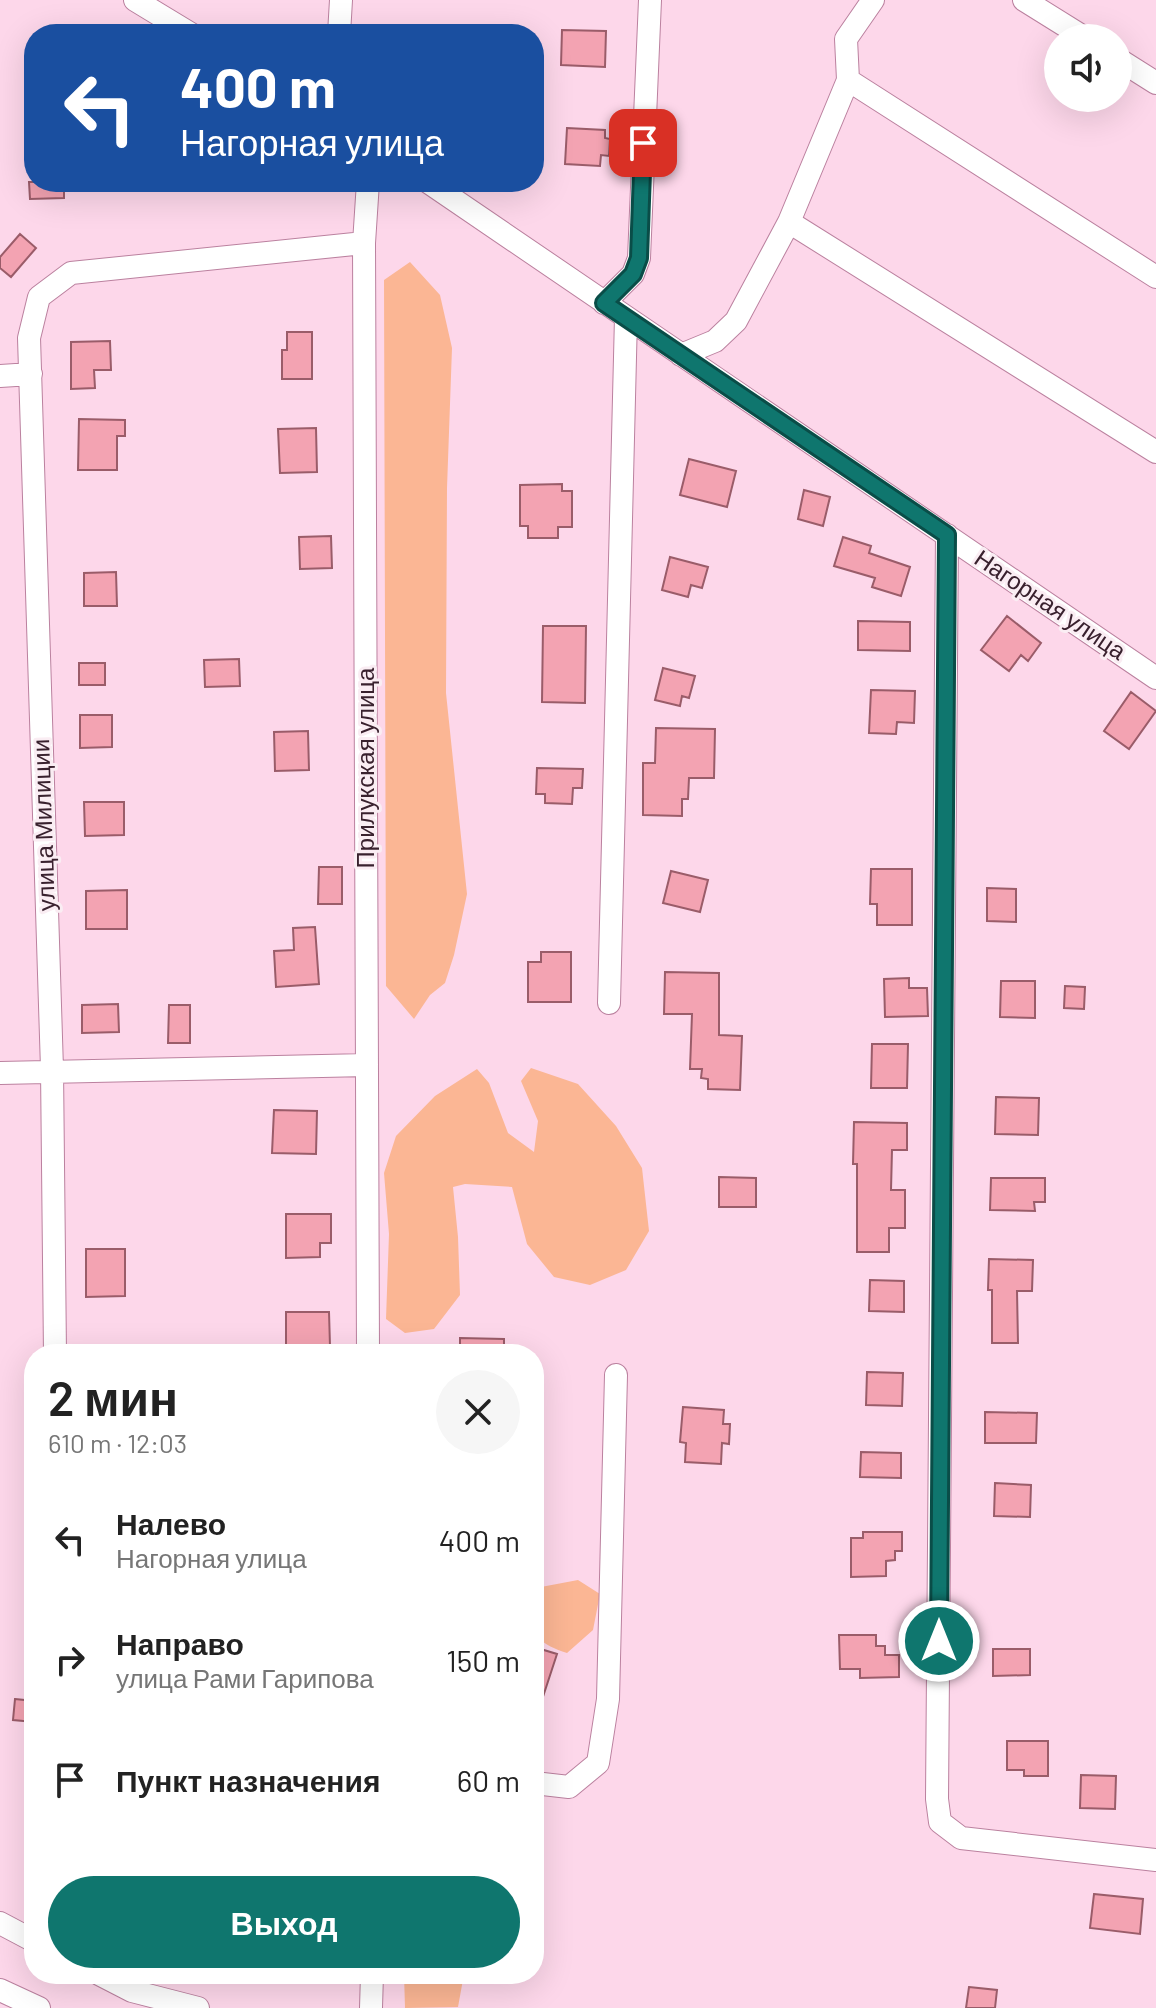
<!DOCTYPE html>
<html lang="ru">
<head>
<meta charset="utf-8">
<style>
	:root { --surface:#fff; --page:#f6f6f6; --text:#222; --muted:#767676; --accent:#0f766e }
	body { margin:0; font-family:Barlow,sans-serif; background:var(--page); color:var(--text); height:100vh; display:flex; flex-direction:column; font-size:30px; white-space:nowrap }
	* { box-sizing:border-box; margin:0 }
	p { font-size:26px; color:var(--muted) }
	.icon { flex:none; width:44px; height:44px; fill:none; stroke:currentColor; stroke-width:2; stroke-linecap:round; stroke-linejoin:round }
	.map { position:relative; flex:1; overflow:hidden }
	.panel { position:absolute; left:24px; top:1344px; width:520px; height:640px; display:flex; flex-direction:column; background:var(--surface); border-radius:32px; box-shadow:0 8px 32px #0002 }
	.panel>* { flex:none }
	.guide { position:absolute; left:24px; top:24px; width:520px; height:168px; border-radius:32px; box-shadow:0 8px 32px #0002; background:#1a4fa0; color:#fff; overflow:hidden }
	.controls { position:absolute; left:1044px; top:24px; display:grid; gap:16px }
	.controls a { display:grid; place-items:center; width:88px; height:88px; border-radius:50%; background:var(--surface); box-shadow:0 8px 32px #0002; font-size:40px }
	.pin { position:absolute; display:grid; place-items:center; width:68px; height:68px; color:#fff; margin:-34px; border-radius:16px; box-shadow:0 4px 12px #0006 }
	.me { position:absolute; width:88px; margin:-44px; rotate:0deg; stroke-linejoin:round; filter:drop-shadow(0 0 6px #0008) }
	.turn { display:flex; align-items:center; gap:28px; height:168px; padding:0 24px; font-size:36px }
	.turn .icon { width:104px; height:104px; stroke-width:2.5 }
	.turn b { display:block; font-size:56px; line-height:68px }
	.round { display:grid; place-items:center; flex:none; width:84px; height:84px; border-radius:42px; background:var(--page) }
	.summary { display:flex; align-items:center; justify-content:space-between; height:136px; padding:0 24px }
	h1 { font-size:48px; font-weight:600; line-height:60px }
	.primary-button { display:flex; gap:16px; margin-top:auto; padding:16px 24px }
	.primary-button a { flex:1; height:92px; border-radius:48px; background:var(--accent); color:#fff; font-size:32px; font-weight:600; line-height:92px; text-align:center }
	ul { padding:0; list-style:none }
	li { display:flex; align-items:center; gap:24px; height:120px; padding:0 24px }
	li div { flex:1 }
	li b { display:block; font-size:30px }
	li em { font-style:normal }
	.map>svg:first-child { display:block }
	.green { fill:#fbb694 }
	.building { fill:#f3a3b2; stroke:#9a5c69; stroke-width:2 }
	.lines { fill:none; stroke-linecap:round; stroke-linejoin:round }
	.minor-casing { stroke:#bb819f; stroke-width:24 }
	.minor { stroke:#fff; stroke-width:22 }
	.route-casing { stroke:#0a4d48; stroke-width:20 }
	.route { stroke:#0f766e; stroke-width:14 }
	.labels { text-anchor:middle; stroke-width:6; stroke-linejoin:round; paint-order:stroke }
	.street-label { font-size:24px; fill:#39212e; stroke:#faedf3 }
</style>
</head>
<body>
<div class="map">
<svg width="1156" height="2008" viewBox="0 0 1156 2008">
	<rect width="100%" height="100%" fill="#fdd7ea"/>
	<path class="green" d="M410,262L440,295L452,348L447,488L446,693L467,894L454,955L445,983L430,995L414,1019L386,986L384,280Z
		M531,1068L578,1084L616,1126L642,1168L649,1231L626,1270L590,1285L554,1277L527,1244L512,1187L465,1184L453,1187L458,1237L460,1295L434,1329L405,1333L386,1319L389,1234L384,1173L396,1136L435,1096L477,1069L489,1083L508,1133L534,1152L538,1121L521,1081Z
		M578,1580L600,1594L593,1630L567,1653C527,1640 527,1625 541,1587Z
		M404,1974H464L458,2007L405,2008Z"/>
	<path class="building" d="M562,30L606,31L605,67L561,65Z
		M567,128L605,130V138L610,139L609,156L601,155L600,166L565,164Z
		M29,182H64V198L30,199Z
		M20,234L36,248L11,277L0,268V257Z
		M287,332H312V379H282V350H287Z
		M110,341L111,370H94L95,388L71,389V342Z
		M79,419L125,420V436H117V470H78Z
		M316,428L317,472L280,473L278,429Z
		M689,459L736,471L727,507L680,495Z
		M562,484V491H572V527H558V538H528V526H520V485Z
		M804,490L830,497L823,526L798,519Z
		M331,536L332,568L300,569L299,537Z
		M843,537L871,546L869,553L910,567L901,596L872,587L875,578L834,566Z
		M670,557L708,567L702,588L691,585L688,597L662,590Z
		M116,572L117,606H84V573Z
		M1007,616L1041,643L1028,661L1021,655L1009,671L981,650Z
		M858,621L910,622V651L858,650Z
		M543,626H586L585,703L542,702Z
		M239,659L240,686L205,687L204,660Z
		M79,663H105V685H79Z
		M663,668L695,676L689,698L682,696L680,706L655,700Z
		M871,690L915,691L914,723L897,722L896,734L869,733Z
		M1131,692L1156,711L1129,749L1104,731Z
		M80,715H112V747L80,748Z
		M656,728L715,729L714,778H689L688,799H682V816L643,815V763H655Z
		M308,731L309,770L275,771L274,732Z
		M537,768L583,769L582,788H573L572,804L545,803V794H536Z
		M84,802H124V835L85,836Z
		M319,867H342V904H318Z
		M871,869H912V925H877V904H870Z
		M671,871L708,880L700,912L663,903Z
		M987,888L1016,889V922L987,921Z
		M127,890V929H86V891Z
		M315,927L319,984L276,987L274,951L294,950L293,928Z
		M541,952H571V1002H528V962H541Z
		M665,972L719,973V1035L742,1036L740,1090L708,1089V1079L701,1078L702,1069H690L692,1014H664Z
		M909,978V988H927L928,1016L885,1017L884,979Z
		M1001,981H1035V1018L1000,1017Z
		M1065,986L1085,987L1084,1009L1064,1008Z
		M118,1004L119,1032L82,1033V1005Z
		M169,1005H190V1043H168Z
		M872,1044H908L907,1088H871Z
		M996,1097L1039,1098L1038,1135L995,1134Z
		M274,1110L317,1111L316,1154L272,1153Z
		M854,1122L907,1123V1150H892L891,1190H905V1228H889V1252H857V1164H853Z
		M719,1177L756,1178V1207H719Z
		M991,1178H1045V1202H1034L1035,1211L990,1210Z
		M286,1214H331V1243H320V1257L286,1258Z
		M86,1249H125V1296L86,1297Z
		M989,1259L1033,1260L1032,1291H1017L1018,1343H992V1290H988Z
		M870,1280L904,1281V1312L869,1311Z
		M286,1312H329L330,1346H286Z
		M460,1338L504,1339V1354H460Z
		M867,1372L903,1373L902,1406L866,1405Z
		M683,1407L724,1410L723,1424H730L729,1444L722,1443L721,1464L685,1462L686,1443L680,1442Z
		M985,1412L1037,1413L1036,1443H985Z
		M861,1452L901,1453V1478L860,1477Z
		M995,1483L1031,1485L1030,1517L994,1516Z
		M863,1532H902V1551H895V1560L886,1561V1576L851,1577V1538H863Z
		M839,1635H876V1646H885V1655H899V1677L860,1678V1669H840Z
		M534,1647L557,1654L537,1715H534Z
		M993,1649H1030V1675L993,1676Z
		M15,1699L34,1701V1722L13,1720Z
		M1007,1741H1048V1776H1024V1770H1007Z
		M1081,1775L1116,1776L1115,1809L1080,1808Z
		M1094,1894L1143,1899L1140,1934L1090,1928Z
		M969,1987L997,1990L995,2008H966Z"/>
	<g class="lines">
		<defs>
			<path id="minor" d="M135,0L191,34
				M1024,0L1085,38
				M339,34L341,0
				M1118,59L1156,83
				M848,80L1156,277
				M428,182L1156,678
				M789,222L1156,452
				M604,303L633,274L639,258L650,0
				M681,355L715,341L736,321L789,222L848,80L846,39L873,0
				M0,376L31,374
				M947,535L937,1799L940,1822L961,1838L1156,1860
				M609,1003L626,317
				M0,1073L367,1065
				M55,1354L52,1069L29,338L39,297L71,273L364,243
				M368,1354L364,243L368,182
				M534,1783L569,1787L598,1763L608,1699L616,1375
				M0,1923L34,1941
				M99,1974L132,1991L198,2008
				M0,1990L39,2008
				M371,2008L372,1974"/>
		</defs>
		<use href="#minor" class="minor-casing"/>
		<use href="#minor" class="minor"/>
	</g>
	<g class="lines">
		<defs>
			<path id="route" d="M643,143L639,258L633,274L604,303L947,535L939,1641"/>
		</defs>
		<use href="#route" class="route-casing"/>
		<use href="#route" class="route"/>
	</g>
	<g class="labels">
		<g class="street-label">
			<text transform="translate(1050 605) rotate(34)" y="8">Нагорная улица</text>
			<text transform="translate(366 768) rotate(-90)" y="8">Прилукская улица</text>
			<text transform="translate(44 825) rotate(-92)" y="8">улица Милиции</text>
		</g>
	</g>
</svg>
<div class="controls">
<a><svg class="icon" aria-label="sound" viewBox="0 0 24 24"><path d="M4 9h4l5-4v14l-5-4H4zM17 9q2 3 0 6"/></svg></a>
</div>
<div class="pin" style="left:643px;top:143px;background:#d93025"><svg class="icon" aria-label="arrive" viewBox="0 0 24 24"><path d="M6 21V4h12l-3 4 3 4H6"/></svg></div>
<svg class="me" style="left:939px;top:1641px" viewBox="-20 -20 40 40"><circle r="17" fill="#0f766e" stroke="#fff" stroke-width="3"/><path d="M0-11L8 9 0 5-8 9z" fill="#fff"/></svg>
<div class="guide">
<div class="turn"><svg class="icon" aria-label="left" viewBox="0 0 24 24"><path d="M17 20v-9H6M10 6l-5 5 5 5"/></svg><div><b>400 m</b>Нагорная улица</div></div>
</div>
<section class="panel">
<div class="summary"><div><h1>2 мин</h1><p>610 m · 12:03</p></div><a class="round"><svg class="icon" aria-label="close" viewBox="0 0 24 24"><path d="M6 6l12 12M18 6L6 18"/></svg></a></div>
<ul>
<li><svg class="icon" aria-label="left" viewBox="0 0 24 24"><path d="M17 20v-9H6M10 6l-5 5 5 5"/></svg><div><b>Налево</b><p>Нагорная улица</p></div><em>400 m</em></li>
<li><svg class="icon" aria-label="right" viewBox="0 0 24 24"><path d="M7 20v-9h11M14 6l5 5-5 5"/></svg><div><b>Направо</b><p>улица Рами Гарипова</p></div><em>150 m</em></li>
<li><svg class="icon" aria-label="arrive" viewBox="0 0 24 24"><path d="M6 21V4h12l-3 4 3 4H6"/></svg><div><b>Пункт назначения</b></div><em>60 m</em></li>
</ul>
<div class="primary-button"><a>Выход</a></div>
</section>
</div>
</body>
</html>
